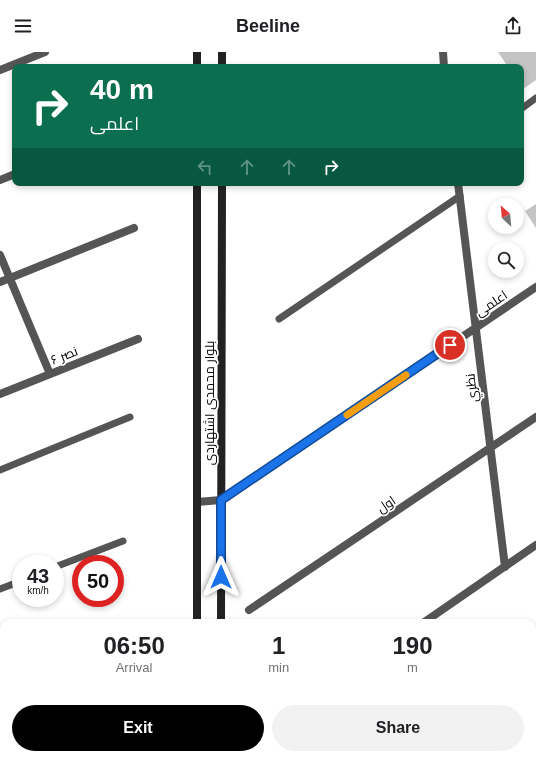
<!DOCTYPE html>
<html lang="en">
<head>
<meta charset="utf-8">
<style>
	:root { --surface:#fff; --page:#f2f2f2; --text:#202124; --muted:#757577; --accent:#000 }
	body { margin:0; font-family:Helvetica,Cairo,sans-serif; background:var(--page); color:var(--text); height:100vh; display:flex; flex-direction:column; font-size:15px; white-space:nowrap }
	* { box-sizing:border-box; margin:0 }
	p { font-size:13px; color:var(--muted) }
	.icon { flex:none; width:22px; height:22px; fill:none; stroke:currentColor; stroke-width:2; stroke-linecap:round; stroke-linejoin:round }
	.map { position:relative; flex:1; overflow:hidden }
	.details { position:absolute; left:0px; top:567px; width:536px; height:140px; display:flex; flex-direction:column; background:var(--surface); border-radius:12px 12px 0 0; box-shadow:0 2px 6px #0003 }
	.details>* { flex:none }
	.guide { position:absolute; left:12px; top:12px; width:512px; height:122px; border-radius:8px; box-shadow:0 2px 6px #0003; background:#0b6e4f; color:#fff; overflow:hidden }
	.needle { width:26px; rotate:334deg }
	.controls { position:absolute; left:488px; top:146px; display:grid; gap:8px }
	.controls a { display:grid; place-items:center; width:36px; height:36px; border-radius:50%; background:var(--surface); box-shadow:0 2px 6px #0003; font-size:20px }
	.speed { position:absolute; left:12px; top:503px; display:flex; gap:8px; font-size:20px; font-weight:700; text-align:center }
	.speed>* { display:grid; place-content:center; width:52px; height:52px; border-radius:50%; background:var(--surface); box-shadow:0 2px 6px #0003; line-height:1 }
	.speed small { font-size:10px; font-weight:400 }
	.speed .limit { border:6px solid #d22; background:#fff; color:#111 }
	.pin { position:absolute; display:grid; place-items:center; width:34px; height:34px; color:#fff; margin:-17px; border:2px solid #fff; border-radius:50%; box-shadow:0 1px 4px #0007 }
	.me { position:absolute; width:44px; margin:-22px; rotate:0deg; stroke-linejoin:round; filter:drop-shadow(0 0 3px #0008) }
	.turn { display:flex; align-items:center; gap:14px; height:84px; padding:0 12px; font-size:18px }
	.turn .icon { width:52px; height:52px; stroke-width:2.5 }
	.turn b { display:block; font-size:28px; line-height:34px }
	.lanes { display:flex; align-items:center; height:38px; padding:0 12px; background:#0003; justify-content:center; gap:20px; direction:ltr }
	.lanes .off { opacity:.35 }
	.eta { display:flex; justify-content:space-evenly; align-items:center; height:68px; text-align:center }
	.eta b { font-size:24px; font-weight:600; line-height:28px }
	.cta { display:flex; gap:8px; margin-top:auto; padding:8px 12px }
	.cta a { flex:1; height:46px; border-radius:24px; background:var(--accent); color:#fff; font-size:16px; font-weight:600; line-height:46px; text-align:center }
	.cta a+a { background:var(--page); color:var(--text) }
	header { display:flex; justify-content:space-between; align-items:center; height:52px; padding:0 12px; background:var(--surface); font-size:18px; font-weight:600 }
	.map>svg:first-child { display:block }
	.building { fill:#c4c4c4 }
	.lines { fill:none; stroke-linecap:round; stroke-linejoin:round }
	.lane { stroke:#555; stroke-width:7 }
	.street { stroke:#555; stroke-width:8 }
	.secondary { stroke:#222; stroke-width:8 }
	.highway { stroke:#000; stroke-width:12 }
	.route-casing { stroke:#114b97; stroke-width:10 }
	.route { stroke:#1a73e8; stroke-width:7 }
	.slow { stroke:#f59e0b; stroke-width:7 }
	.labels { text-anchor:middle; stroke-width:3.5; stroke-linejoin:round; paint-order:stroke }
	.street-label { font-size:13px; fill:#000; stroke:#fff }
</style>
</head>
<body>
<header><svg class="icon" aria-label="menu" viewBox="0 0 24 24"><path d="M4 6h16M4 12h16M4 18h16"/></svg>Beeline<svg class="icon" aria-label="share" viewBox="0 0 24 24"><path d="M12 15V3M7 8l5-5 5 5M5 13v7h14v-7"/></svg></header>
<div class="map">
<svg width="536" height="707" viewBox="0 0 536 707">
	<rect width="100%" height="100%" fill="#fff"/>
	<path class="building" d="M498,0H536V28L523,37L521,34V15H508Z
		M536,152V176L525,159Z"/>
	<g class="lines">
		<path class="lane" d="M521,57L536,46
			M279,267L460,144
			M0,418L130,365
			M55,515L123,489
			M0,537L21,529"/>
		<path class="street" d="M443,0L444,15
			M0,18L45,0
			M0,128L15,122
			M458,131L505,515
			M0,203L50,322
			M0,230L134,176
			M0,342L138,287
			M197,450L221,448L536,235
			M249,558L536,365
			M423,571L536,493
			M0,608L4,618
			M38,703L40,707
			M226,707L232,703"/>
		<path class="secondary" d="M197,15V0
			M222,15V0
			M197,571V131
			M221,571L222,131
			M222,703V707
			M197,707V703"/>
		<path class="highway" d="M532,601L536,598
			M532,642L536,640
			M373,707L379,703
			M439,707L445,703"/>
	</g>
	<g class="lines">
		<defs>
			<path id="route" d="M221,525V448L450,293"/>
		</defs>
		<use href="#route" class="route-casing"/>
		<use href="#route" class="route"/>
		<path class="slow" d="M347,363L406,323"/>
	</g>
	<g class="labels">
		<g class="street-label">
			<text transform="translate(491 251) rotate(-34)" y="5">اعلمی</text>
			<text transform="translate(64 303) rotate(-22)" y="5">نصر ۶</text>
			<text transform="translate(471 336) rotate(-97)" y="5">نظري</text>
			<text transform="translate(209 351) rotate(-90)" y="5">بلوار محمدی اشتهاردی</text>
			<text transform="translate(386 452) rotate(-34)" y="5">اول</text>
		</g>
	</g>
</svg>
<div class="controls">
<a><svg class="needle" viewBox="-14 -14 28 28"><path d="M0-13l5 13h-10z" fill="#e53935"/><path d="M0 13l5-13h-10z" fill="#757577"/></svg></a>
<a><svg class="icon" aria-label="search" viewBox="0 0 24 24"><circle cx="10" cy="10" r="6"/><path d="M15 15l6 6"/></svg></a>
</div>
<div class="speed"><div>43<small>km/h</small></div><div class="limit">50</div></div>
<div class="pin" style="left:450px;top:293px;background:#d93025"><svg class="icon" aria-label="arrive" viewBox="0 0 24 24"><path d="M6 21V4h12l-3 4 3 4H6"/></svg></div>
<svg class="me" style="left:221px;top:525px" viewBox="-20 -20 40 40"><path d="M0-17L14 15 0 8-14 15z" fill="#1a73e8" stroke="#fff" stroke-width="4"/></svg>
<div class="guide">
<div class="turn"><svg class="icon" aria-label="right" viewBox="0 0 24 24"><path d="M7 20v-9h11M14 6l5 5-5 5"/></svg><div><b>40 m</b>اعلمی</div></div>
<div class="lanes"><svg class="icon off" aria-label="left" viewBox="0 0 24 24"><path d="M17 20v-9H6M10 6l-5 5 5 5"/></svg><svg class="icon off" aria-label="ahead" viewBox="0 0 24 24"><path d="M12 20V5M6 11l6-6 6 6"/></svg><svg class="icon off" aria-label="ahead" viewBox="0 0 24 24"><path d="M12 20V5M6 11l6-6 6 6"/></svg><svg class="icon" aria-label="right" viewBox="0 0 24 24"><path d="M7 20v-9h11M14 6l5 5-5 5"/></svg></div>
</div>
<section class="details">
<div class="eta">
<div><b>06:50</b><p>Arrival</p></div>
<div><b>1</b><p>min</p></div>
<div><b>190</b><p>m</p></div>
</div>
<div class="cta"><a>Exit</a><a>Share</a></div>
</section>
</div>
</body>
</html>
